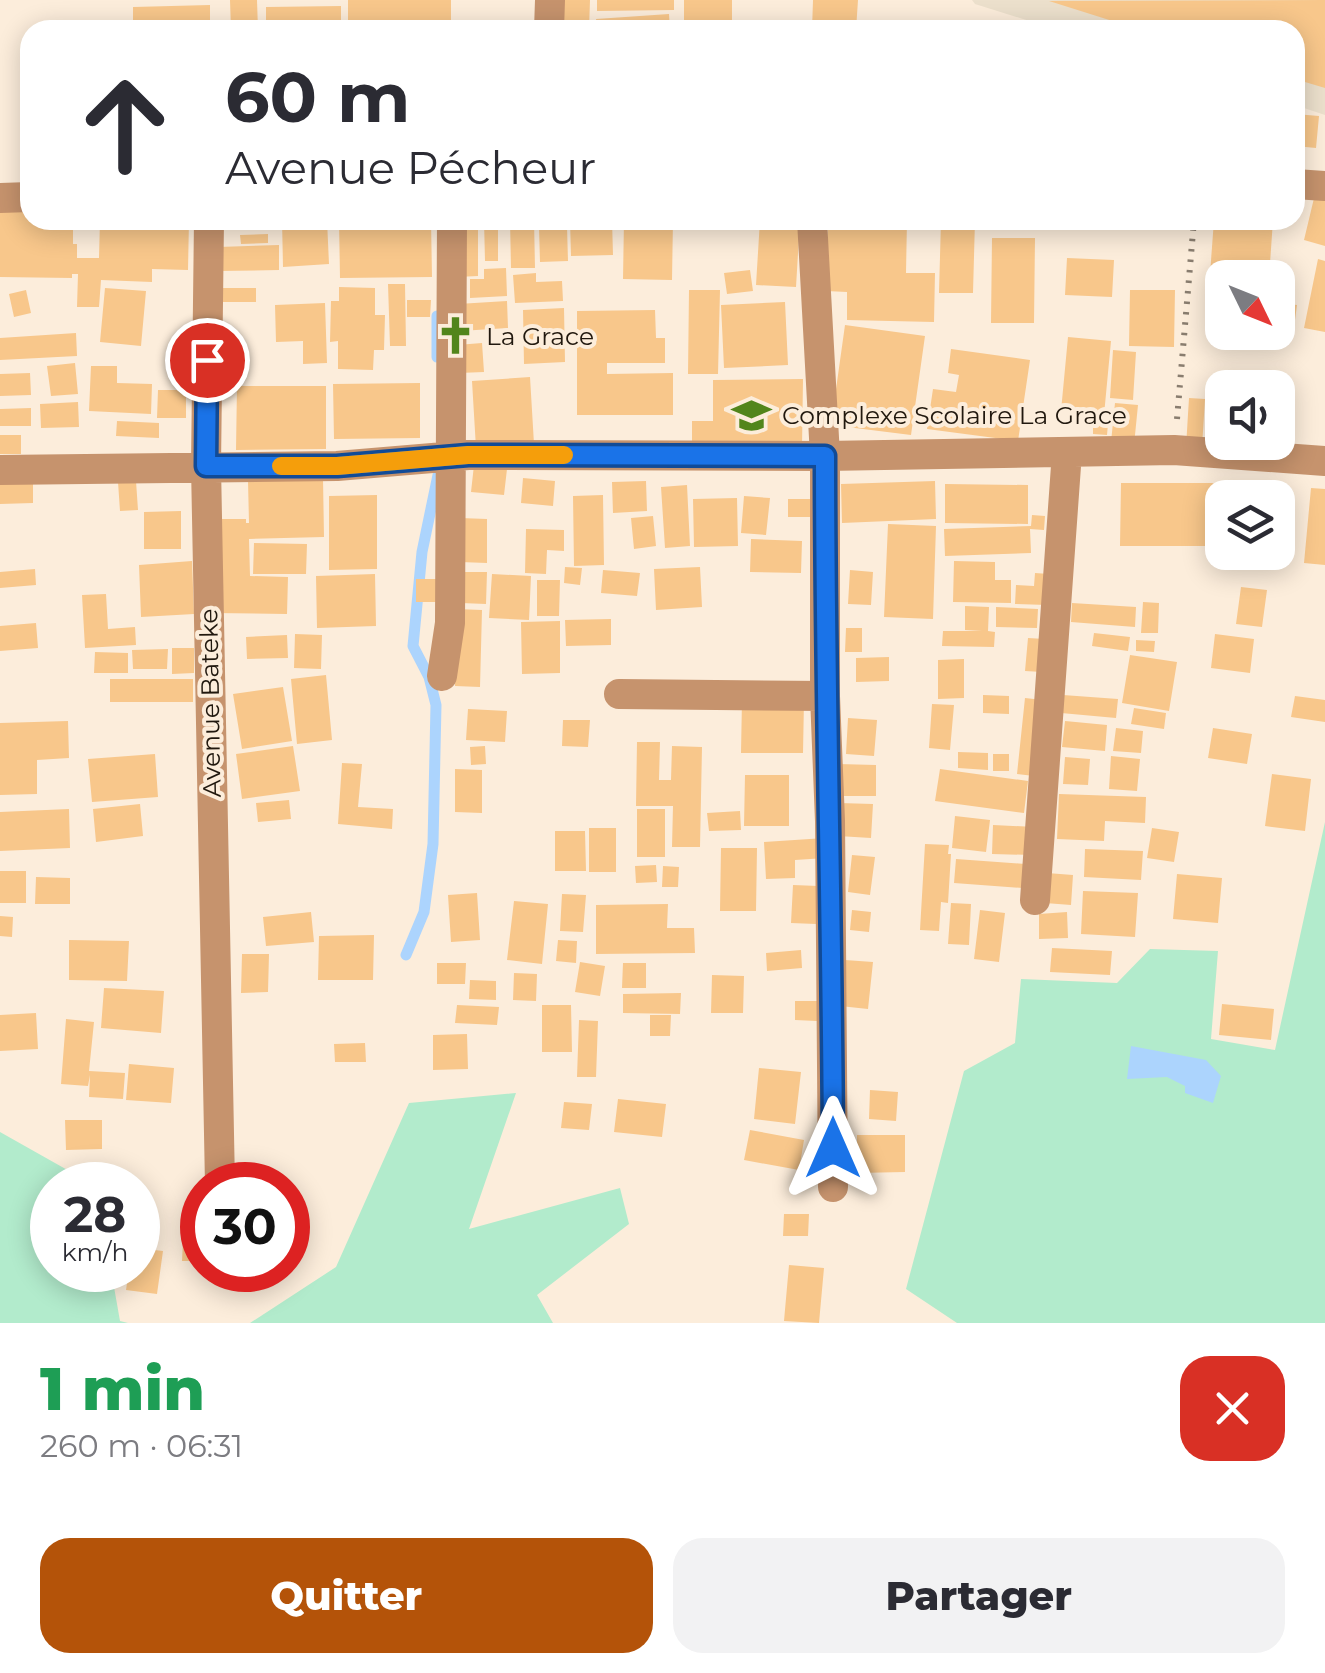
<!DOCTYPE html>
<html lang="fr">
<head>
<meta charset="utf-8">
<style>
	:root { --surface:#fff; --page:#f2f2f3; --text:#2b2b33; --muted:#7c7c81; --accent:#b45309 }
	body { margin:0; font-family:Montserrat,sans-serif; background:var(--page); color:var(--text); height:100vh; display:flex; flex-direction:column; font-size:38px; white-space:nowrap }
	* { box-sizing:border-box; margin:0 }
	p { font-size:32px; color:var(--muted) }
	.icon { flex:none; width:55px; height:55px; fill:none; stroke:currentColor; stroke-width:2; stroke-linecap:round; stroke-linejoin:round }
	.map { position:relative; height:1323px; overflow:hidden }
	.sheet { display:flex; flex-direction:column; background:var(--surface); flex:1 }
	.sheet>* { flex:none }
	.guide { position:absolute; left:20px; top:20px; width:1285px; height:210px; border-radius:30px; box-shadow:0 5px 25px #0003; background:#fff; color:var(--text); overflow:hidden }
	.needle { width:65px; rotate:133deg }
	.controls { position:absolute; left:1205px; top:260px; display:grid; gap:20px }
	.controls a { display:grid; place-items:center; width:90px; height:90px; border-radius:20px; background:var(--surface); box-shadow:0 5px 25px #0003; font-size:50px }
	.speed { position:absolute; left:30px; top:1162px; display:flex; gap:20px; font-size:50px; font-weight:700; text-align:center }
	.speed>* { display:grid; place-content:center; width:130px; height:130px; border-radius:50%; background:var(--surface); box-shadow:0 5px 25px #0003; line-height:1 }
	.speed small { font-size:25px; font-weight:400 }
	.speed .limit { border:15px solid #d22; background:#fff; color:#111 }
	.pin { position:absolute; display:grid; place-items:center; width:85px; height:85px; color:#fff; margin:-42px; border:5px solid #fff; border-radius:50%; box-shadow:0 2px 10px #0007 }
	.me { position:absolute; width:110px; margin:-55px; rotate:0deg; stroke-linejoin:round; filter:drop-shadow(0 0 8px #0008) }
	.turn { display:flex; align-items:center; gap:35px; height:210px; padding:0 40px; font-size:45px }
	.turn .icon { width:130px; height:130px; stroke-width:2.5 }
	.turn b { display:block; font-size:70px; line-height:85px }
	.round { display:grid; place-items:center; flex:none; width:105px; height:105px; border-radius:30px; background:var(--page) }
	.overview { display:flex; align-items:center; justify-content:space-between; height:170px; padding:0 40px }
	h1 { font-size:60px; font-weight:800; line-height:75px; color:#1e9e55 }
	.action { display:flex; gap:20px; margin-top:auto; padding:20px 40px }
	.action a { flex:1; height:115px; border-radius:30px; background:var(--accent); color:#fff; font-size:40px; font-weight:800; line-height:115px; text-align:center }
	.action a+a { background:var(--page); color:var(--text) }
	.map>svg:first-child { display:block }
	.industrial { fill:#ece0cc }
	.green { fill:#b2ebcc }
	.water { fill:#acd4fd }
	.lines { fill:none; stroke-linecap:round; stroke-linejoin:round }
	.stream { stroke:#acd4fd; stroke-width:11 }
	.building { fill:#f8c78b }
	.path { stroke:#897d6f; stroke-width:6; stroke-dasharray:2.5 8; stroke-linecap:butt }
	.street { stroke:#c6936d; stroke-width:30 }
	.route-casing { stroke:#114b97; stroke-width:25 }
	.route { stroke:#1a73e8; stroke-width:18 }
	.slow { stroke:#f59e0b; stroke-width:18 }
	.labels { text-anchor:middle; stroke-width:8; stroke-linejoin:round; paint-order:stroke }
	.poi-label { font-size:25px; fill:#21180e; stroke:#fceddb; text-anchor:start }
	.street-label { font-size:25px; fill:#21180e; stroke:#fceddb }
</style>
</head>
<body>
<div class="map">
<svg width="1325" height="1323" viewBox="0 0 1325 1323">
	<rect width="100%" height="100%" fill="#fceddb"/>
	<path class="industrial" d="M972,0H1325V115L1295,105V30H1058L975,4Z"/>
	<path class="green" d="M1325,822V1323H957L906,1289L964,1071L1015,1043L1021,979L1117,983L1150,949L1218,951L1211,1039L1275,1050Z
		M516,1093L469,1229L620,1188L629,1224L537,1295L553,1323H250L336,1267L409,1103Z
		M0,1132L94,1185H52V1270H111L120,1321L128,1323H0Z"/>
	<path class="water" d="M1131,1046L1206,1060L1221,1076L1213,1103L1185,1093V1086L1167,1077L1127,1079Z"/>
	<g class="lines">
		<path class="stream" d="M437,357V316
			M406,955L424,912L433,844L436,705L429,677L413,646L422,552L438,475"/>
	</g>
	<path class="building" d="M230,0H257L258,30H231Z
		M348,0H451V30H348Z
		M562,0H590L589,30H561Z
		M597,0H674V10L597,11Z
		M684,0H732V29L684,28Z
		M813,0H858L856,30H812Z
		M1325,0V88L1295,79V30H1141L1049,1Z
		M210,5V30H133V7Z
		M341,6V30H266V7Z
		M669,14L670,30H597L596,19Z
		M1295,114L1319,116L1316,148L1295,146Z
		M1315,194L1325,196V246L1304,240Z
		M0,205L30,206V220H73V244H77V258H99L100,220H189L188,270L152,269V282L101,280L99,307H77L78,274H72V278L0,277Z
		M216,220H248V225L246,229H216Z
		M282,220H327L329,264L283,267Z
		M339,220H431L432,277L340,278Z
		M457,220H478V276L457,277Z
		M484,220H498V261H485Z
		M510,220H534L535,268H511Z
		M570,220H612L613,255L571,256Z
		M624,220H673L672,280L623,279Z
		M760,220H800L796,287L756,285Z
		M828,220H907L906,273H935L934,322L847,320V292L826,291Z
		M941,220H975L973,293H939Z
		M1214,220H1273L1269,278L1210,274Z
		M567,226L568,261L540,262L539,227Z
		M268,234V243L241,244L240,235Z
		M992,238H1035L1034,323H991Z
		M279,245V270L218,271V247Z
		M1067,258L1114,260L1112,297L1065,295Z
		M1318,259L1325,261V332L1304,328Z
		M506,268L507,296L470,298V279H484V269Z
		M750,270L753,291L727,294L724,273Z
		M536,273V282L562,281L563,301L515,303L513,275Z
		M388,284H405L406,346H390Z
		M339,287L375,288V315H385L384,350H374L373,370L338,369V341L330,342L331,301H339Z
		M105,288L146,291L141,346L100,342Z
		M215,288H256V302H215Z
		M26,290L31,313L14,317L9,294Z
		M689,290H720L718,374H688Z
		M1130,290H1175L1174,347L1129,346Z
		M407,300H431L430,317H407Z
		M507,301L508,328L460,331L458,304Z
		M785,302L788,365L724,368L721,305Z
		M325,303L327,363L303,364V341L276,342L275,305Z
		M1278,303L1297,305L1293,335L1278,333Z
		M564,308L565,362L524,364L523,310Z
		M655,310L656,338H665V363H607V374L673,373V415H577V311Z
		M845,325L925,336L911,435L831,425Z
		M76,333L77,356L0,360V338Z
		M1068,337L1111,341L1104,415L1061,411Z
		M482,343L484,372L459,373L457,345Z
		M951,349L1030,360L1018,441L927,429L933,389L956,392L959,375L948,373Z
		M1113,350L1136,352L1133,400L1110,398Z
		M75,363L78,394L51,396L47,366Z
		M91,366H117V383L152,384L151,414L89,411Z
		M30,373L31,395L0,396V374Z
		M530,377L534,444L476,448L472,381Z
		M803,379L802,447L692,448V421H713V380Z
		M420,383V438L334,439L333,384Z
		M237,386H326V449L236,450Z
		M1208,389H1222V442L1206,447Z
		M158,390H186V418H157Z
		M1189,398L1205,399L1202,447H1186Z
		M78,402L79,427L41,428L40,404Z
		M1115,403L1138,405L1134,445L1111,442Z
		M31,408V426H0V409Z
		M117,421L159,423V438L116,436Z
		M1093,423L1108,424L1107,435L1093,434Z
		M0,435H21V454H0Z
		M474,465L507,469L504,495L471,492Z
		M33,478V503L0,504V479Z
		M323,478L324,537L249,539L250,576L288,577L287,614L212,613L214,519H246V523H249L248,481Z
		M523,478L555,481L553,506L521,503Z
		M136,481L138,510L120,511L118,482Z
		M646,481L647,511L613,513L612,482Z
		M935,481L936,519L842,523L841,484Z
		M1121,483H1256V498H1222V546H1120Z
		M945,484L1028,485V524L945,523Z
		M687,485L690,546L665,548L661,487Z
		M1311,488L1325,489V565L1304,563Z
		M377,495V569L329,570V496Z
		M603,495L604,565L574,566L573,496Z
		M744,496L770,498L766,535L741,533Z
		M737,498L738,546L694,547L693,499Z
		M788,499H815L816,517H788Z
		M181,511V549H144V512Z
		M1032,515L1045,516L1044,530L1030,529L1031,553L945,556L944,529L1031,526Z
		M653,516L656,546L634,549L631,518Z
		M460,518L487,519V563L460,562Z
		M888,524L936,526L933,619L884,617Z
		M526,529L564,530V551L547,550L546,574L525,573Z
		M751,539L802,541L801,573L750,572Z
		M254,543L307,544L306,574H253Z
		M192,561L194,614L141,617L139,565Z
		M954,561L995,562V580H1011V603L953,602Z
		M565,567L582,568L580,585L564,583Z
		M700,567L702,607L656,610L654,569Z
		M35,569L36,585L0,588V572Z
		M603,570L640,573L637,596L601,593Z
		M850,570L873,572L871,605L848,604Z
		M462,572H487L486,604L461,603Z
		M1035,573L1049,574L1047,605L1015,604L1016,585L1034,586Z
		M375,574L376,626L317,628L316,576Z
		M492,574L531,576L529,620L489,618Z
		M416,579H436V602H416Z
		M537,580H560L559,616H537Z
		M1241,587L1267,590L1262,627L1236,624Z
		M106,594L108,629L135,627L136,645L85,648L82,595Z
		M1143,602L1159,603L1158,633H1141Z
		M1072,603L1136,607L1135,627L1071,622Z
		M965,606L989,607L988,631L995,632L994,647L942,646L943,631H982L965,630Z
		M996,607L1038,609L1037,628L996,627Z
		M456,609L482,610L480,687L455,686Z
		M611,619V645L566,646L565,620Z
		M560,621V673L522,674L521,622Z
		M36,623L38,648L0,651V626Z
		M846,628H862V652H845Z
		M1094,633L1130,637L1128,651L1092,646Z
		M295,634L322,635L321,669L294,668Z
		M1215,634L1254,639L1250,673L1211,668Z
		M287,635L288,658L247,659L246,637Z
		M1028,638L1045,639L1042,672L1025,671Z
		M1136,640L1155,641L1154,652L1136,651Z
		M172,648H194V673L172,674Z
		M168,649L167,669H133L132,650Z
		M95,652L128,653V673H94Z
		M1130,655L1177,662L1169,711L1122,703Z
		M889,657V681L856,682V658Z
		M964,659V698L938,699V660Z
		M326,675L332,740L297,744L291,679Z
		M110,679H193V702H110Z
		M283,687L292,741L242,749L233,694Z
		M983,695L1009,696V714L983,713Z
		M1063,695L1118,699L1116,718L1061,713Z
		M1295,696L1325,700V722L1291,717Z
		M1025,698L1043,700L1034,776L1017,774Z
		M742,699L804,700L803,753H741Z
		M932,704L954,705L950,750L929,748Z
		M1134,708L1166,713L1164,729L1131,724Z
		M468,709L507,711L505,742L466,740Z
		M848,718L877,720L874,756L846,754Z
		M563,720H590L588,747L562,746Z
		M68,721L69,758L37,760V794L0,795V723Z
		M1065,721L1107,725L1105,751L1062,747Z
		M1116,728L1143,731L1141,753L1113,751Z
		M1213,728L1252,734L1247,764L1208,758Z
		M637,742H660L659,780H671L672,746L702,747L700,847H672L673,806H636Z
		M293,746L300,791L242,799L236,754Z
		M485,746L486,764L471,765L470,747Z
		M958,752L988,753V770L958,768Z
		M155,754L158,797L92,802L88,759Z
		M993,754H1009V771H993Z
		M1111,756L1140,759L1137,791L1109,789Z
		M1065,757L1090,759L1088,785L1063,784Z
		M342,763L362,764L358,807L393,809L392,829L338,824Z
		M838,764L876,765V796H837Z
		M455,769L482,770V813L455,812Z
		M940,769L1028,781L1024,813L935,801Z
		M1272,774L1311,779L1305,831L1265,826Z
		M745,775H789V826H744Z
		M1059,794L1146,797L1145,823L1105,821L1104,841L1057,839Z
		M289,800L291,819L258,822L256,803Z
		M839,803L873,804L871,838L838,836Z
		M140,804L143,836L96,842L93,809Z
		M69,809L70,848L0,851V812Z
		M637,809H665V857H637Z
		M740,811L741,830L709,831L707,813Z
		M955,816L990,820L986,852L952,848Z
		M993,825L1035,827L1033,855L992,854Z
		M589,828H616V872H589Z
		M1152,828L1179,832L1174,862L1147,858Z
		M555,831H585L586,871H555Z
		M825,838L826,858L795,860V878L766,879L764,842Z
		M925,844L949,845L948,854H951L948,903L941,902L939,931L920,930Z
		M721,848H757L756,911H720Z
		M1085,849L1143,851L1141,880L1084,877Z
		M852,855L875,857L870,895L848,892Z
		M956,859L1025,864L1023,888L954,883Z
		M656,865L657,882L636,883L635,866Z
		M663,866L679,867L678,887H662Z
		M0,871H26V903H0Z
		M1047,873L1073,875L1071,905L1045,903Z
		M1177,874L1222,878L1218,923L1173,919Z
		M36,877L70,878V904H35Z
		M793,885L818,886L816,924L791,923Z
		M1083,891L1138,893L1135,937L1081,934Z
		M477,893L480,940L451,942L448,895Z
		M562,894L586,895L583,932L560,931Z
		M514,901L548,904L542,964L507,960Z
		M951,903L971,904L969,945L948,944Z
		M668,904L667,928H694L695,953L596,954V905Z
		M852,910L871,912L869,932L850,930Z
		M980,910L1005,913L999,962L974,959Z
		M311,912L314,942L266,946L263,917Z
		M1067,912L1068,938L1039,939V914Z
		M0,916L13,917L12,937L0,936Z
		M374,935L373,980H318L319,936Z
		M69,940L129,941L127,981L69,980Z
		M558,940L577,941L576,963L556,961Z
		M1052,948L1112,951L1110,975L1050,972Z
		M801,950L802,968L767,971L766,953Z
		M242,954H269L268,992L241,993Z
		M845,960L873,962L868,1009L840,1006Z
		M580,962L605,966L600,996L575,992Z
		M437,963H466L465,984H437Z
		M623,963H646V988H622Z
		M514,973L537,974L536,1001L513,1000Z
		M712,975L744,976L743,1013H711Z
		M470,980L496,981V1000L469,999Z
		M104,988L164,991L161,1033L101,1028Z
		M681,993L680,1014L623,1013V994Z
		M795,1001H817V1021L795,1020Z
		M1222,1004L1274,1009L1271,1040L1219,1035Z
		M457,1005L499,1007L497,1025L455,1023Z
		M542,1005H571L572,1052H542Z
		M36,1013L38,1049L0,1051V1015Z
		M650,1015H671L670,1036H650Z
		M66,1019L94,1022L89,1071L125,1073L123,1099L89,1097L90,1075L88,1086L61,1084Z
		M579,1020L598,1021L596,1077H577Z
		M467,1034L468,1069L433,1070V1035Z
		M365,1043L366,1062H335L334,1044Z
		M129,1064L174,1068L171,1103L126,1100Z
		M759,1068L801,1072L795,1124L754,1119Z
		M870,1090L898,1092L896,1121L869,1119Z
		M618,1099L666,1104L662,1137L614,1132Z
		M564,1102L592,1104L589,1130L561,1128Z
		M65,1120H102V1149L66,1150Z
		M750,1130L804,1140L799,1170L744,1160Z
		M857,1135H905V1172L857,1173Z
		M784,1214H809L808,1236H783Z
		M183,1241L201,1242L200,1261H182Z
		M138,1248L163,1251L157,1294L126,1290L129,1270H138Z
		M789,1265L824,1268L819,1323L784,1321Z"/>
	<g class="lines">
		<path class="path" d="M1177,419L1194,220"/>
		<path class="street" d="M549,30L550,0
			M1295,184L1325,186
			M0,198L30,197
			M209,220L206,466L220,1185
			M812,220L825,456V696L830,821L833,1187
			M0,470L337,466L468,455L825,456L1174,450L1325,461
			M442,676L450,623L452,220
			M619,694L825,696
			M1035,900L1067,452
			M222,1270V1271"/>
	</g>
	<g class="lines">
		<defs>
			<path id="route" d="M207,360L206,466H337L468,455L825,456C825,687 832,917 833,1148"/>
		</defs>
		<use href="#route" class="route-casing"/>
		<use href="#route" class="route"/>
		<path class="slow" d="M281,466H337L468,455H564"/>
	</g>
	<defs>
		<symbol id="church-bare" viewBox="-9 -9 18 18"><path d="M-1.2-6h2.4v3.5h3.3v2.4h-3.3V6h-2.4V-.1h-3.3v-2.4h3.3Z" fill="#52851b" stroke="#fceddb" stroke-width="2.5" paint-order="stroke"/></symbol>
		<symbol id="school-bare" viewBox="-9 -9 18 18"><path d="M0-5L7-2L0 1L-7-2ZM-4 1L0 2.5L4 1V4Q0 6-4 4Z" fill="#52851b" stroke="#fceddb" stroke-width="2.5" paint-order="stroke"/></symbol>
	</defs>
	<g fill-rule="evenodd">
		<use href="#church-bare" x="428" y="308" width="55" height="55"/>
		<use href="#school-bare" x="724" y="388" width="55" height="55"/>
	</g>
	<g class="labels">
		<g class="poi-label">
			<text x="486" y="345">La Grace</text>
			<text x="782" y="424">Complexe Scolaire La Grace</text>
		</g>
		<g class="street-label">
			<text transform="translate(210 703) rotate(-91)" y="9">Avenue Bateke</text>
		</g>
	</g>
</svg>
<div class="controls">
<a><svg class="needle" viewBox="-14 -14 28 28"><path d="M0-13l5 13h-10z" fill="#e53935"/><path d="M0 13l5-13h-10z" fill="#7c7c81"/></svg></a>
<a><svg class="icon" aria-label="sound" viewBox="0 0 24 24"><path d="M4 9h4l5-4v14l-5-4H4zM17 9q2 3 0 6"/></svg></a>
<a><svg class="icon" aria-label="layers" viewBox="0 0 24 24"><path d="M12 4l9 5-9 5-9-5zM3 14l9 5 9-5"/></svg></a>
</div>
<div class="speed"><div>28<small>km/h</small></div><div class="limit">30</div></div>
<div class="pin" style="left:207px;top:360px;background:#d93025"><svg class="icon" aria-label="arrive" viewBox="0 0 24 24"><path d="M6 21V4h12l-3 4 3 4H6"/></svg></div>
<svg class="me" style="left:833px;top:1148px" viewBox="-20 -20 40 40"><path d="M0-17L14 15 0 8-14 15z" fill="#1a73e8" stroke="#fff" stroke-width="4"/></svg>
<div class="guide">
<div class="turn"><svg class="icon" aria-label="ahead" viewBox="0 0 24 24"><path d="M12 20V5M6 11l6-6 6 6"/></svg><div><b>60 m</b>Avenue Pécheur</div></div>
</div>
</div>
<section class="sheet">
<div class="overview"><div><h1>1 min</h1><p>260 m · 06:31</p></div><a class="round" style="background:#d93025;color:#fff"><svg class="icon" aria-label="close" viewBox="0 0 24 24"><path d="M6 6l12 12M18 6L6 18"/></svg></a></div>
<div class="action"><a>Quitter</a><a>Partager</a></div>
</section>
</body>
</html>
